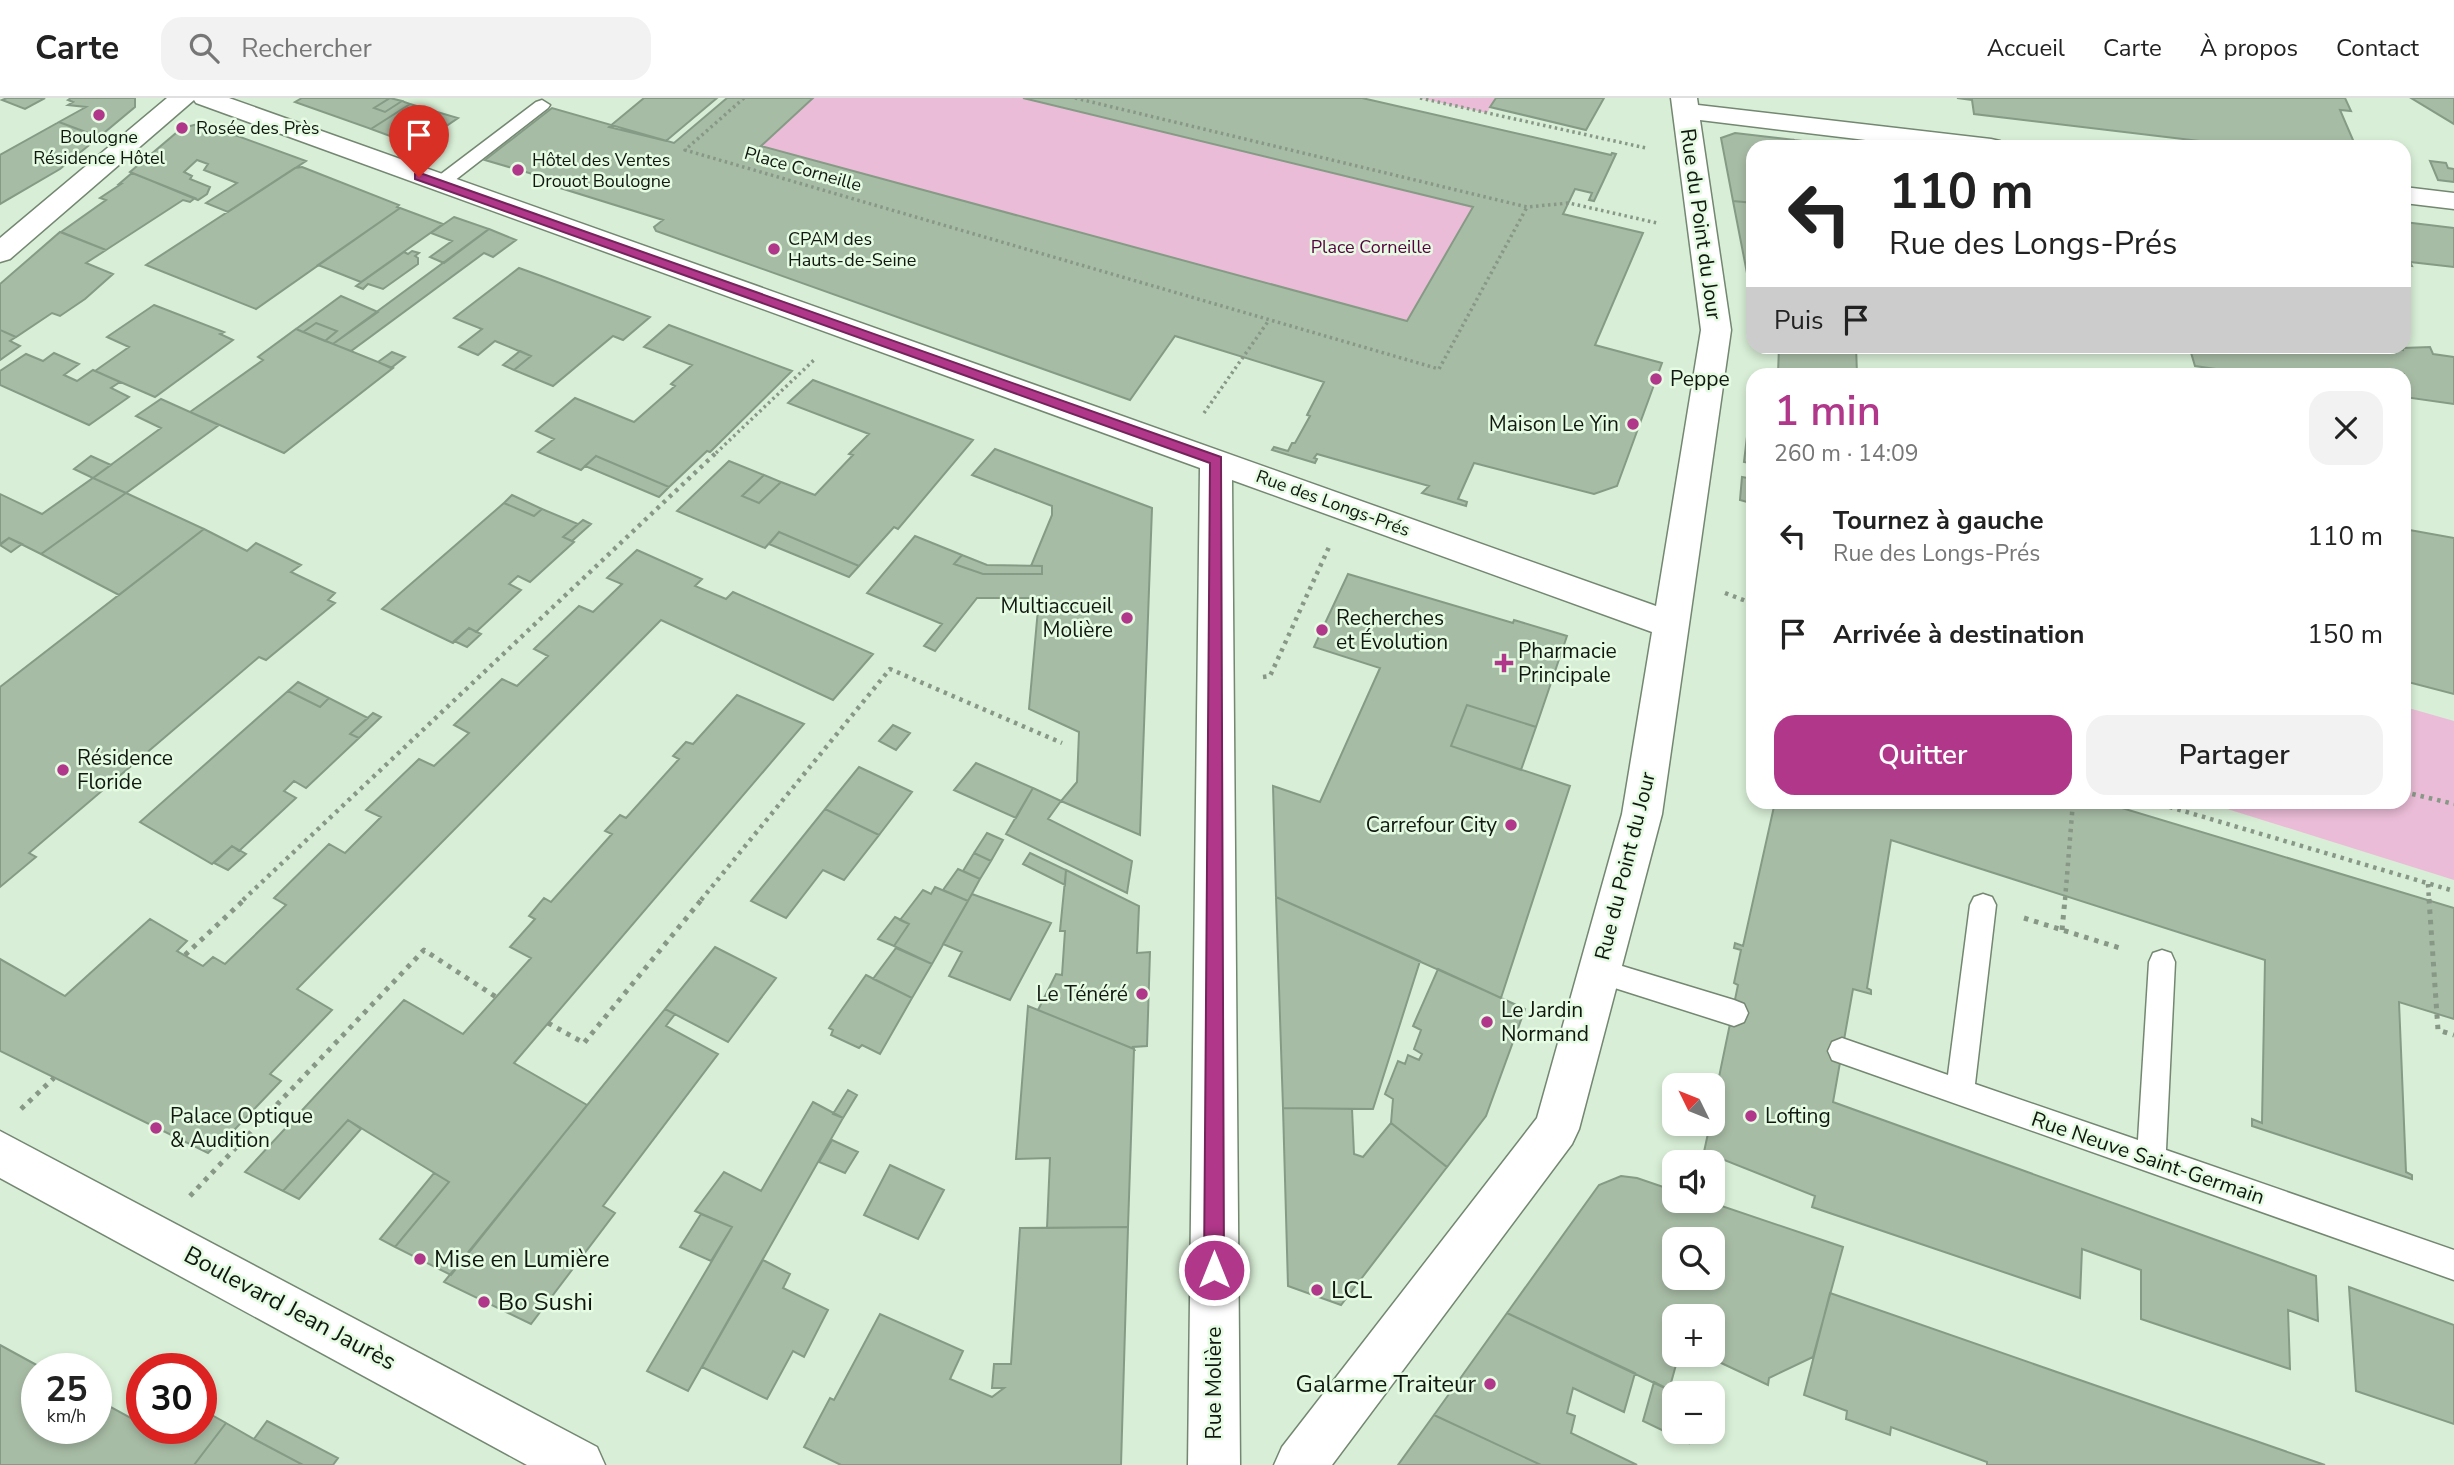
<!DOCTYPE html>
<html lang="fr">
<head>
<meta charset="utf-8">
<style>
	:root { --surface:#fff; --page:#f2f2f2; --text:#222; --muted:#767676; --line:#e0e0e0; --accent:#b1378a }
	body { margin:0; font-family:"Nunito Sans",sans-serif; background:var(--page); color:var(--text); height:100vh; display:flex; flex-direction:column; font-size:26px; white-space:nowrap }
	* { box-sizing:border-box; margin:0 }
	p { font-size:23px; color:var(--muted) }
	.icon { flex:none; width:38px; height:38px; fill:none; stroke:currentColor; stroke-width:2; stroke-linecap:round; stroke-linejoin:round }
	.map { position:relative; flex:1; overflow:hidden }
	.details { position:absolute; left:1746px; top:270px; width:665px; height:441px; display:flex; flex-direction:column; background:var(--surface); border-radius:21px; box-shadow:0 4px 10px #0003 }
	.details>* { flex:none }
	.hud { position:absolute; left:1746px; top:42px; width:665px; height:214px; border-radius:21px; box-shadow:0 4px 10px #0003; background:#fff; color:var(--text); overflow:hidden }
	.needle { width:46px; rotate:313deg }
	.controls { position:absolute; left:1662px; top:975px; display:grid; gap:14px }
	.controls a { display:grid; place-items:center; width:63px; height:63px; border-radius:14px; background:var(--surface); box-shadow:0 4px 10px #0003; font-size:35px }
	.speed { position:absolute; left:21px; top:1255px; display:flex; gap:14px; font-size:35px; font-weight:700; text-align:center }
	.speed>* { display:grid; place-content:center; width:91px; height:91px; border-radius:50%; background:var(--surface); box-shadow:0 4px 10px #0003; line-height:1 }
	.speed small { font-size:18px; font-weight:400 }
	.speed .limit { border:10px solid #d22; background:#fff; color:#111 }
	.pin { position:absolute; display:grid; place-items:center; width:60px; height:60px; color:#fff; margin:-72px -30px; border-radius:50% 50% 50% 0; rotate:-45deg; box-shadow:0 0 7px #0007 }
	.pin .icon { rotate:45deg }
	.me { position:absolute; width:77px; margin:-38px; rotate:0deg; stroke-linejoin:round; filter:drop-shadow(0 0 5px #0008) }
	.turn { display:flex; align-items:center; gap:24px; height:147px; padding:0 28px; font-size:32px }
	.turn .icon { width:91px; height:91px; stroke-width:2.5 }
	.turn b { display:block; font-size:49px; line-height:60px }
	.then { display:flex; align-items:center; height:66px; padding:0 28px; background:#0003; gap:14px; font-size:26px }
	.round { display:grid; place-items:center; flex:none; width:74px; height:74px; border-radius:21px; background:var(--page) }
	.head { display:flex; align-items:center; justify-content:space-between; height:119px; padding:0 28px }
	h1 { font-size:42px; font-weight:600; line-height:52px; color:var(--accent) }
	.cta { display:flex; gap:14px; margin-top:auto; padding:14px 28px }
	.cta a { flex:1; height:80px; border-radius:21px; background:var(--accent); color:#fff; font-size:28px; font-weight:600; line-height:80px; text-align:center }
	.cta a+a { background:var(--page); color:var(--text) }
	ul { padding:0; list-style:none }
	li { display:flex; align-items:center; gap:21px; height:98px; padding:0 28px }
	li div { flex:1 }
	li b { display:block; font-size:26px }
	li em { font-style:normal }
	header { display:flex; align-items:center; gap:42px; box-sizing:border-box; height:98px; padding:0 35px; background:var(--surface); border-bottom:2px solid var(--line) }
	header strong { font-size:33px }
	nav { display:flex; gap:38px; margin-inline-start:auto; font-size:24px }
	.search { width:490px; height:63px; background:var(--page); display:flex; align-items:center; gap:18px; box-sizing:border-box; padding:0 24px; border-radius:21px; color:var(--muted); font-size:26px }
	.map>svg:first-child { display:block }
	.green { fill:#ebbcd7 }
	.building { fill:#a7bca5; stroke:#869b85; stroke-width:2; fill-rule:evenodd }
	.lines { fill:none; stroke-linecap:round; stroke-linejoin:round }
	.lane-casing { stroke:#738771; stroke-width:3 }
	.street-casing { stroke:#738771; stroke-width:3 }
	.secondary-casing { stroke:#738771; stroke-width:3 }
	.path-far2 { stroke:#889887; stroke-width:3.5; stroke-dasharray:2.5 3.5; stroke-linecap:butt }
	.path-far1 { stroke:#889887; stroke-width:4.5; stroke-dasharray:3.5 5; stroke-linecap:butt }
	.path { stroke:#889887; stroke-width:5; stroke-dasharray:4.5 6; stroke-linecap:butt }
	.lane { fill:#fff; fill-rule:evenodd }
	.street { fill:#fff; fill-rule:evenodd }
	.secondary { fill:#fff; fill-rule:evenodd }
	.route { fill:#b1378a; stroke:#73245a; stroke-width:2 }
	.poi-dot { fill:#b1378a; stroke:#e5fce3; stroke-width:2.5 }
	.labels { text-anchor:middle; stroke-width:5; stroke-linejoin:round; paint-order:stroke }
	.far-poi-label { font-size:18px; fill:#101810; stroke:#e5fce3; text-anchor:start }
	.far-street-label { font-size:18px; fill:#101810; stroke:#e5fce3 }
	.far-park-label { font-size:18px; fill:#580041; stroke:#e5fce3 }
	.street-label { font-size:21px; fill:#101810; stroke:#e5fce3 }
	.poi-label { font-size:21px; fill:#101810; stroke:#e5fce3; text-anchor:start }
	.near-poi-label { font-size:24px; fill:#101810; stroke:#e5fce3; text-anchor:start }
	.near-street-label { font-size:24px; fill:#101810; stroke:#e5fce3 }
</style>
</head>
<body>
<header>
<strong>Carte</strong>
<div class="search"><svg class="icon" aria-label="search" viewBox="0 0 24 24"><circle cx="10" cy="10" r="6"/><path d="M15 15l6 6"/></svg>Rechercher</div>
<nav><a>Accueil</a><a>Carte</a><a>À propos</a><a>Contact</a></nav>
</header>
<div class="map">
<svg width="2454" height="1367" viewBox="0 0 2454 1367">
	<rect width="100%" height="100%" fill="#d8eed6"/>
	<path class="green" d="M813,0H1023L1473,109L1407,223L761,48Z
		M1420,0H1496L1487,15Z
		M2405,609L2454,623V782L2205,704H2404Z"/>
	<path class="building" d="M7,0H45L25,11L2,2Z
		M71,0H135V9L99,39L59,24L86,9L68,7L73,4L68,2Z
		M302,0H390L374,10L385,14L402,3L410,6L371,31L295,4Z
		M390,0L402,3L385,14L374,10Z
		M644,0H717L666,43L609,29Z
		M727,0H813L761,48L1407,223L1473,109L1023,0H1362L1611,57L1612,55L1616,56L1594,103L1589,102L1592,95L1575,91L1563,116L1643,135L1595,247L1662,265L1617,388L1594,396L1474,365L1458,401L1467,404L1466,408L1422,395L1429,388L1317,356L1314,360L1317,361L1315,365L1272,352L1274,349L1288,353L1292,345H1295L1310,318L1307,317L1324,284L1175,238L1130,302L656,133L654,129L663,122L541,84L546,80L485,62L552,10L674,45Z
		M1496,0H1604L1586,32L1490,9Z
		M1957,0H2345L2351,13L2340,12L2356,49H2250L1974,16L1972,2Z
		M2411,0H2454V26Z
		M410,6L458,20L417,48L371,31Z
		M59,24L99,39L60,71L0,106V57Z
		M202,25L306,63L228,114L206,105L237,85L204,72L208,66L197,62L184,74L192,78L190,81L210,89L207,96L198,102L130,74L182,30Z
		M1735,35L1794,42L1795,49H1754V105L1733,103L1721,40Z
		M1794,42L1828,46L1850,49H1795Z
		M2430,63L2446,65L2448,70L2454,71V84L2438,82Z
		M302,69L399,107L397,109L400,110L256,211L146,167L295,70Z
		M132,75L195,100L190,104L183,102L106,152L61,134L106,102L100,100L121,86H119Z
		M1733,103L1754,105V201H1752Z
		M400,110L443,126L361,184L318,167Z
		M454,119L489,131L444,165L430,159L452,143L431,135Z
		M2404,124L2454,130V169L2410,164L2412,168L2404,167Z
		M489,131L516,142L493,159L484,155L351,253L333,246Z
		M60,134L106,152L86,165L113,176L85,201L60,218L52,215L16,239L0,232V186Z
		M412,153L419,155L415,158L418,160V166L383,191L368,186L363,191L356,188L404,154L408,156Z
		M519,170L544,179L650,219L623,242L613,238L553,288L514,272L531,258L495,243L478,257L459,249L482,231L454,220Z
		M341,198L378,214L333,246L325,243L337,233L316,225L303,234L296,231Z
		M154,207L224,234L220,236L233,242L155,299L95,273L129,249L107,239Z
		M316,225L337,233L325,243L303,234Z
		M669,227L792,273L710,354L707,353L669,389L596,358L581,372L538,354L554,341L536,333L575,300L634,324L675,288L671,286L692,267L644,249Z
		M296,231L393,270L284,355L190,314L263,262L258,259Z
		M0,232L16,239L10,243L20,248L0,262Z
		M1779,248H1856L1857,276H1778Z
		M2189,248H2378L2403,252V250L2430,249L2433,256L2454,259V306L2404,299V276H2251L2195,268Z
		M520,253L531,258L514,272L503,267Z
		M392,254L405,259L391,270L378,264Z
		M54,255L79,266L64,277L77,283L93,272L120,284L111,290L129,299L89,327L0,287V273L26,256L43,263Z
		M813,282L973,342L898,431L894,429L859,468L779,434L765,450L677,413L729,363L764,377L742,398L759,405L781,384L815,397L853,357L849,356L869,336L788,305Z
		M161,301L219,327L126,395L93,380L161,330L136,318Z
		M1750,313L1754,314V366L1744,364Z
		M995,351L1152,410L1140,737L1061,703L1077,684L1079,634L1029,611L1039,500H977L935,553L924,548L942,526L867,495L915,438L962,457L954,466L983,476H1042V468H1031L1052,417V408L972,377Z
		M91,358L111,367L93,380L74,371Z
		M596,358L669,389L659,399L585,368Z
		M764,377L781,384L759,405L742,398Z
		M1742,379L1754,381V406L1740,402Z
		M93,380L126,395L41,456L9,440L0,446V396L42,416Z
		M126,395L204,431L119,497L41,456Z
		M512,397L542,411L534,418L504,405Z
		M504,405L534,418L542,411L578,426L563,439L574,444L530,484L518,478L509,486L521,492L476,534L469,530L453,545L382,511Z
		M583,422L591,426L572,443L563,439Z
		M204,431L247,453L256,445L301,467L291,474L335,495L328,502L335,505L266,562L259,559L29,755L36,759L0,789V589Z
		M2404,431L2454,440V596L2404,583Z
		M779,434L859,468L849,479L769,446Z
		M9,440L22,446L11,454L0,447Z
		M637,452L702,481L695,488L726,501L733,494L873,556L833,602L661,522L297,891L332,912L270,976L281,983L217,1050L215,1048L208,1055L0,953V861L65,898L150,821L187,843L177,853L203,868L213,859L225,866L286,807L274,800L329,746L345,755L381,719L366,712L419,661L434,668L469,635L454,627L502,581L517,588L548,558L534,551L579,508L593,514L622,486L607,480Z
		M962,457L987,467L1042,468V476H983L954,466Z
		M1348,476L1513,525L1514,522L1567,538L1536,629L1467,607L1451,648L1570,688L1501,900L1276,799L1273,688L1320,704L1380,570L1314,549Z
		M469,530L481,536L467,549L454,543Z
		M298,584L329,600L320,609L288,593Z
		M288,593L320,609L329,600L368,620L350,636L359,640L306,690L294,683L284,693L296,700L239,753L232,748L212,766L140,724Z
		M737,597L804,626L514,965L587,1007L451,1177L395,1149L449,1084L348,1022L283,1093L245,1074L404,902L463,936L531,860L510,849L535,821L529,818L544,800L551,804L612,736L605,733L620,717L626,720L679,661L673,658L686,644L693,646Z
		M1467,607L1536,629L1521,672L1451,648Z
		M373,615L381,619L359,640L350,636Z
		M893,627L910,635L896,652L879,643Z
		M976,665L1033,690L1016,720L954,692Z
		M859,669L912,694L879,737L825,711Z
		M1033,690L1061,703L1048,721L1132,763L1127,795L1006,736Z
		M1775,704H2102L2454,810V921L2399,904L2406,1074L2412,1077V1081L2252,1028V1021L2262,1025L2265,862L1891,742L1867,890L1871,892V896L1853,891L1833,1004L2316,1178L2318,1223L2288,1212L2290,1271L2141,1221V1172L2082,1151L2080,1200L1812,1109L1815,1098L1704,1054L1710,1026H1713V1008L1738,887L1734,885L1741,852L1734,850L1735,845L1743,848Z
		M825,711L879,737L844,782L823,772L786,820L751,803Z
		M987,735L1003,742L991,763L974,755Z
		M232,748L246,756L228,772L214,765Z
		M974,755L991,763L980,781L963,773Z
		M1030,755L1066,772L1065,787L1023,766Z
		M958,771L980,781L968,803L943,792Z
		M1066,772L1139,808L1137,855L1150,854L1147,948L1133,949L1134,951L1038,912L1056,876L1062,877L1065,833H1060Z
		M935,789L968,803L932,866L894,848L909,826L900,822L923,792L931,796Z
		M972,796L1051,825L1010,902L949,878L962,854L943,846Z
		M1276,799L1420,863L1373,1011L1283,1010Z
		M895,819L909,826L894,848L878,841Z
		M715,849L776,880L728,944L665,911Z
		M896,850L932,866L912,900L873,881Z
		M1438,871L1525,911L1486,1018L1447,1069L1391,1025L1393,1001L1385,996L1398,963L1405,966L1408,957L1419,962L1422,956L1414,951L1421,932L1413,928Z
		M866,877L912,900L880,956L862,947L859,950L831,937L833,932L829,930Z
		M1028,908L1134,951L1128,1129L1047,1130L1050,1060L1016,1061Z
		M665,911L675,916L666,928L718,956L603,1108L615,1115L531,1226L444,1184Z
		M848,992L857,997L843,1020L833,1016Z
		M813,1004L843,1020L688,1293L647,1273L732,1129L695,1113L724,1074L761,1093Z
		M1283,1010L1352,1011L1354,1056L1363,1059L1391,1025L1447,1069L1341,1207L1288,1188Z
		M348,1022L361,1031L299,1101L283,1093Z
		M832,1042L858,1054L845,1075L819,1064Z
		M890,1067L944,1092L918,1141L864,1117Z
		M434,1075L449,1084L395,1149L380,1141Z
		M1621,1078L1637,1080L1675,1093V1102H1704L1843,1149L1813,1259L1769,1280L1768,1287L1702,1256H1713V1218H1675V1256H1679L1669,1292L1507,1215L1599,1087ZM1675,1141H1713V1180H1675Z
		M701,1116L732,1129L711,1163L680,1149Z
		M1128,1129L1121,1367H841L804,1349L830,1300L834,1302L880,1216L963,1253L950,1281L992,1299L1004,1290H992L994,1266H1011L1020,1130Z
		M763,1162L790,1176L783,1190L828,1212L804,1259L793,1253L767,1301L702,1269Z
		M2349,1189L2454,1227V1326L2356,1293Z
		M1830,1195L2100,1289L2325,1367H1987V1364L1891,1329L1890,1337L1846,1321L1847,1313L1804,1297Z
		M1507,1215L1635,1275L1624,1314L1573,1290L1567,1315L1575,1318L1571,1335L1637,1367H1541L1434,1317Z
		M0,1247L42,1270H37V1330H96V1301L142,1326V1330H149L171,1342L180,1330H201V1311L226,1325L194,1367H0Z
		M1654,1284L1676,1295L1675,1334H1693L1689,1345L1643,1323Z
		M1434,1317L1541,1367H1398Z
		M267,1323L338,1360L333,1367H303L254,1341Z
		M226,1325L254,1341L303,1367H194Z"/>
	<g class="lines">
		<defs>
			<path id="lane" d="M542,2L550,7L548,10L445,90H433L430,86L433,82L536,4Z
				M1983,796L1992,799L1996,807L1975,986L2138,1042L2149,864L2153,855L2162,852L2171,855L2175,864L2166,1052L2454,1152V1182L1832,962L1828,953L1832,944L1842,940L1948,977L1970,807L1974,799Z
				M1599,861L1734,902L1744,906L1748,915L1744,924L1734,928L1599,885L1590,882L1586,873L1590,864Z"/>
			<path id="street" d="M167,0H229L1656,508L1701,232L1671,0H1697L1698,7L1991,41L2000,43L2004,49H1924L1700,22L1731,232L1662,716L1579,1031L1572,1046L1332,1367H1274L1282,1349L1537,1020L1622,716L1652,534L1232,382L1240,1367H1188L1200,370L196,5L194,2L10,161L0,164V140Z
				M2404,89L2454,95V111L2404,105Z"/>
			<path id="secondary" d="M0,1033L597,1349L605,1367H527L0,1080Z"/>
		</defs>
		<use href="#lane" class="lane-casing"/>
		<use href="#street" class="street-casing"/>
		<use href="#secondary" class="secondary-casing"/>
		<path class="path-far2" d="M744,0L685,52L1439,271L1527,109
			M1075,0L1527,109L1569,105L1657,125
			M1420,0L1646,50
			M1204,315L1269,222
			M716,355L815,261"/>
		<path class="path-far1" d="M1725,495L1754,506
			M1263,579L1270,578L1329,449
			M2404,694L2454,706
			M2153,704L2454,793
			M2428,786L2429,802
			M243,802L718,353
			M701,802L890,571L1062,645
			M2065,802L2073,704"/>
		<path class="path" d="M2429,801L2438,932L2454,937
			M2024,820L2123,851
			M2062,832L2065,801
			M185,857L245,801
			M548,925L584,945L702,801
			M21,1011L54,980
			M190,1098L424,852L496,899"/>
		<use href="#lane" class="lane"/>
		<use href="#street" class="street"/>
		<use href="#secondary" class="secondary"/>
	</g>
	<path class="route" d="M415,76H423L1221,359L1224,1172L1221,1179L1214,1182L1207,1179L1204,1172L1210,365L415,81Z"/>
	<g class="poi-dot">
		<circle cx="99" cy="17" r="7"/>
		<circle cx="182" cy="30" r="7"/>
		<circle cx="518" cy="72" r="7"/>
		<circle cx="774" cy="151" r="7"/>
		<circle cx="1656" cy="281" r="7"/>
		<circle cx="1633" cy="326" r="7"/>
		<circle cx="1127" cy="520" r="7"/>
		<circle cx="1322" cy="532" r="7"/>
		<path d="M1500.5 554.5h7v7h7v7h-7v7h-7v-7h-7v-7h7z"/>
		<circle cx="63" cy="672" r="7"/>
		<circle cx="1511" cy="727" r="7"/>
		<circle cx="1142" cy="896" r="7"/>
		<circle cx="1487" cy="924" r="7"/>
		<circle cx="1751" cy="1018" r="7"/>
		<circle cx="156" cy="1030" r="7"/>
		<circle cx="420" cy="1161" r="7"/>
		<circle cx="1317" cy="1192" r="7"/>
		<circle cx="484" cy="1204" r="7"/>
		<circle cx="1490" cy="1286" r="7"/>
	</g>
	<g class="labels">
		<g class="far-poi-label">
			<text x="196" y="36">Rosée des Près</text>
			<text x="99" y="45" text-anchor="middle">Boulogne<tspan x="99" dy="21">Résidence Hôtel</tspan></text>
			<text x="532" y="68">Hôtel des Ventes<tspan x="532" dy="21">Drouot Boulogne</tspan></text>
			<text x="788" y="147">CPAM des<tspan x="788" dy="21">Hauts-de-Seine</tspan></text>
		</g>
		<g class="far-street-label">
			<text transform="translate(803 71) rotate(16)" y="6">Place Corneille</text>
			<text transform="translate(1333 405) rotate(20)" y="6">Rue des Longs-Prés</text>
		</g>
		<g class="far-park-label">
			<text x="1371" y="155">Place Corneille</text>
		</g>
		<g class="street-label">
			<text transform="translate(1701 126) rotate(82)" y="7">Rue du Point du Jour</text>
			<text transform="translate(1625 768) rotate(-76)" y="7">Rue du Point du Jour</text>
			<text transform="translate(2148 1060) rotate(19)" y="7">Rue Neuve Saint-Germain</text>
			<text transform="translate(1214 1285) rotate(-90)" y="7">Rue Molière</text>
		</g>
		<g class="poi-label">
			<text x="1670" y="288">Peppe</text>
			<text x="1619" y="333" text-anchor="end">Maison Le Yin</text>
			<text x="1113" y="515" text-anchor="end">Multiaccueil<tspan x="1113" dy="24">Molière</tspan></text>
			<text x="1336" y="527">Recherches<tspan x="1336" dy="24">et Évolution</tspan></text>
			<text x="1518" y="560">Pharmacie<tspan x="1518" dy="24">Principale</tspan></text>
			<text x="77" y="667">Résidence<tspan x="77" dy="24">Floride</tspan></text>
			<text x="1497" y="734" text-anchor="end">Carrefour City</text>
			<text x="1128" y="903" text-anchor="end">Le Ténéré</text>
			<text x="1501" y="919">Le Jardin<tspan x="1501" dy="24">Normand</tspan></text>
			<text x="170" y="1025">Palace Optique<tspan x="170" dy="24">&amp; Audition</tspan></text>
			<text x="1765" y="1025">Lofting</text>
		</g>
		<g class="near-poi-label">
			<text x="434" y="1169">Mise en Lumière</text>
			<text x="1331" y="1200">LCL</text>
			<text x="498" y="1212">Bo Sushi</text>
			<text x="1476" y="1294" text-anchor="end">Galarme Traiteur</text>
		</g>
		<g class="near-street-label">
			<text transform="translate(290 1210) rotate(28)" y="8">Boulevard Jean Jaurès</text>
		</g>
	</g>
</svg>
<div class="controls">
<a><svg class="needle" viewBox="-14 -14 28 28"><path d="M0-13l5 13h-10z" fill="#e53935"/><path d="M0 13l5-13h-10z" fill="#767676"/></svg></a>
<a><svg class="icon" aria-label="sound" viewBox="0 0 24 24"><path d="M4 9h4l5-4v14l-5-4H4zM17 9q2 3 0 6"/></svg></a>
<a><svg class="icon" aria-label="search" viewBox="0 0 24 24"><circle cx="10" cy="10" r="6"/><path d="M15 15l6 6"/></svg></a>
<a>+</a>
<a>−</a>
</div>
<div class="speed"><div>25<small>km/h</small></div><div class="limit">30</div></div>
<div class="pin" style="left:419px;top:79px;background:#d93025"><svg class="icon" aria-label="arrive" viewBox="0 0 24 24"><path d="M6 21V4h12l-3 4 3 4H6"/></svg></div>
<svg class="me" style="left:1214px;top:1172px" viewBox="-20 -20 40 40"><circle r="17" fill="#b1378a" stroke="#fff" stroke-width="3"/><path d="M0-11L8 9 0 5-8 9z" fill="#fff"/></svg>
<div class="hud">
<div class="turn"><svg class="icon" aria-label="left" viewBox="0 0 24 24"><path d="M17 20v-9H6M10 6l-5 5 5 5"/></svg><div><b>110 m</b>Rue des Longs-Prés</div></div>
<div class="then">Puis<svg class="icon" aria-label="arrive" viewBox="0 0 24 24"><path d="M6 21V4h12l-3 4 3 4H6"/></svg></div>
</div>
<section class="details">
<div class="head"><div><h1>1 min</h1><p>260 m · 14:09</p></div><a class="round"><svg class="icon" aria-label="close" viewBox="0 0 24 24"><path d="M6 6l12 12M18 6L6 18"/></svg></a></div>
<ul>
<li><svg class="icon" aria-label="left" viewBox="0 0 24 24"><path d="M17 20v-9H6M10 6l-5 5 5 5"/></svg><div><b>Tournez à gauche</b><p>Rue des Longs-Prés</p></div><em>110 m</em></li>
<li><svg class="icon" aria-label="arrive" viewBox="0 0 24 24"><path d="M6 21V4h12l-3 4 3 4H6"/></svg><div><b>Arrivée à destination</b></div><em>150 m</em></li>
</ul>
<div class="cta"><a>Quitter</a><a>Partager</a></div>
</section>
</div>
</body>
</html>
